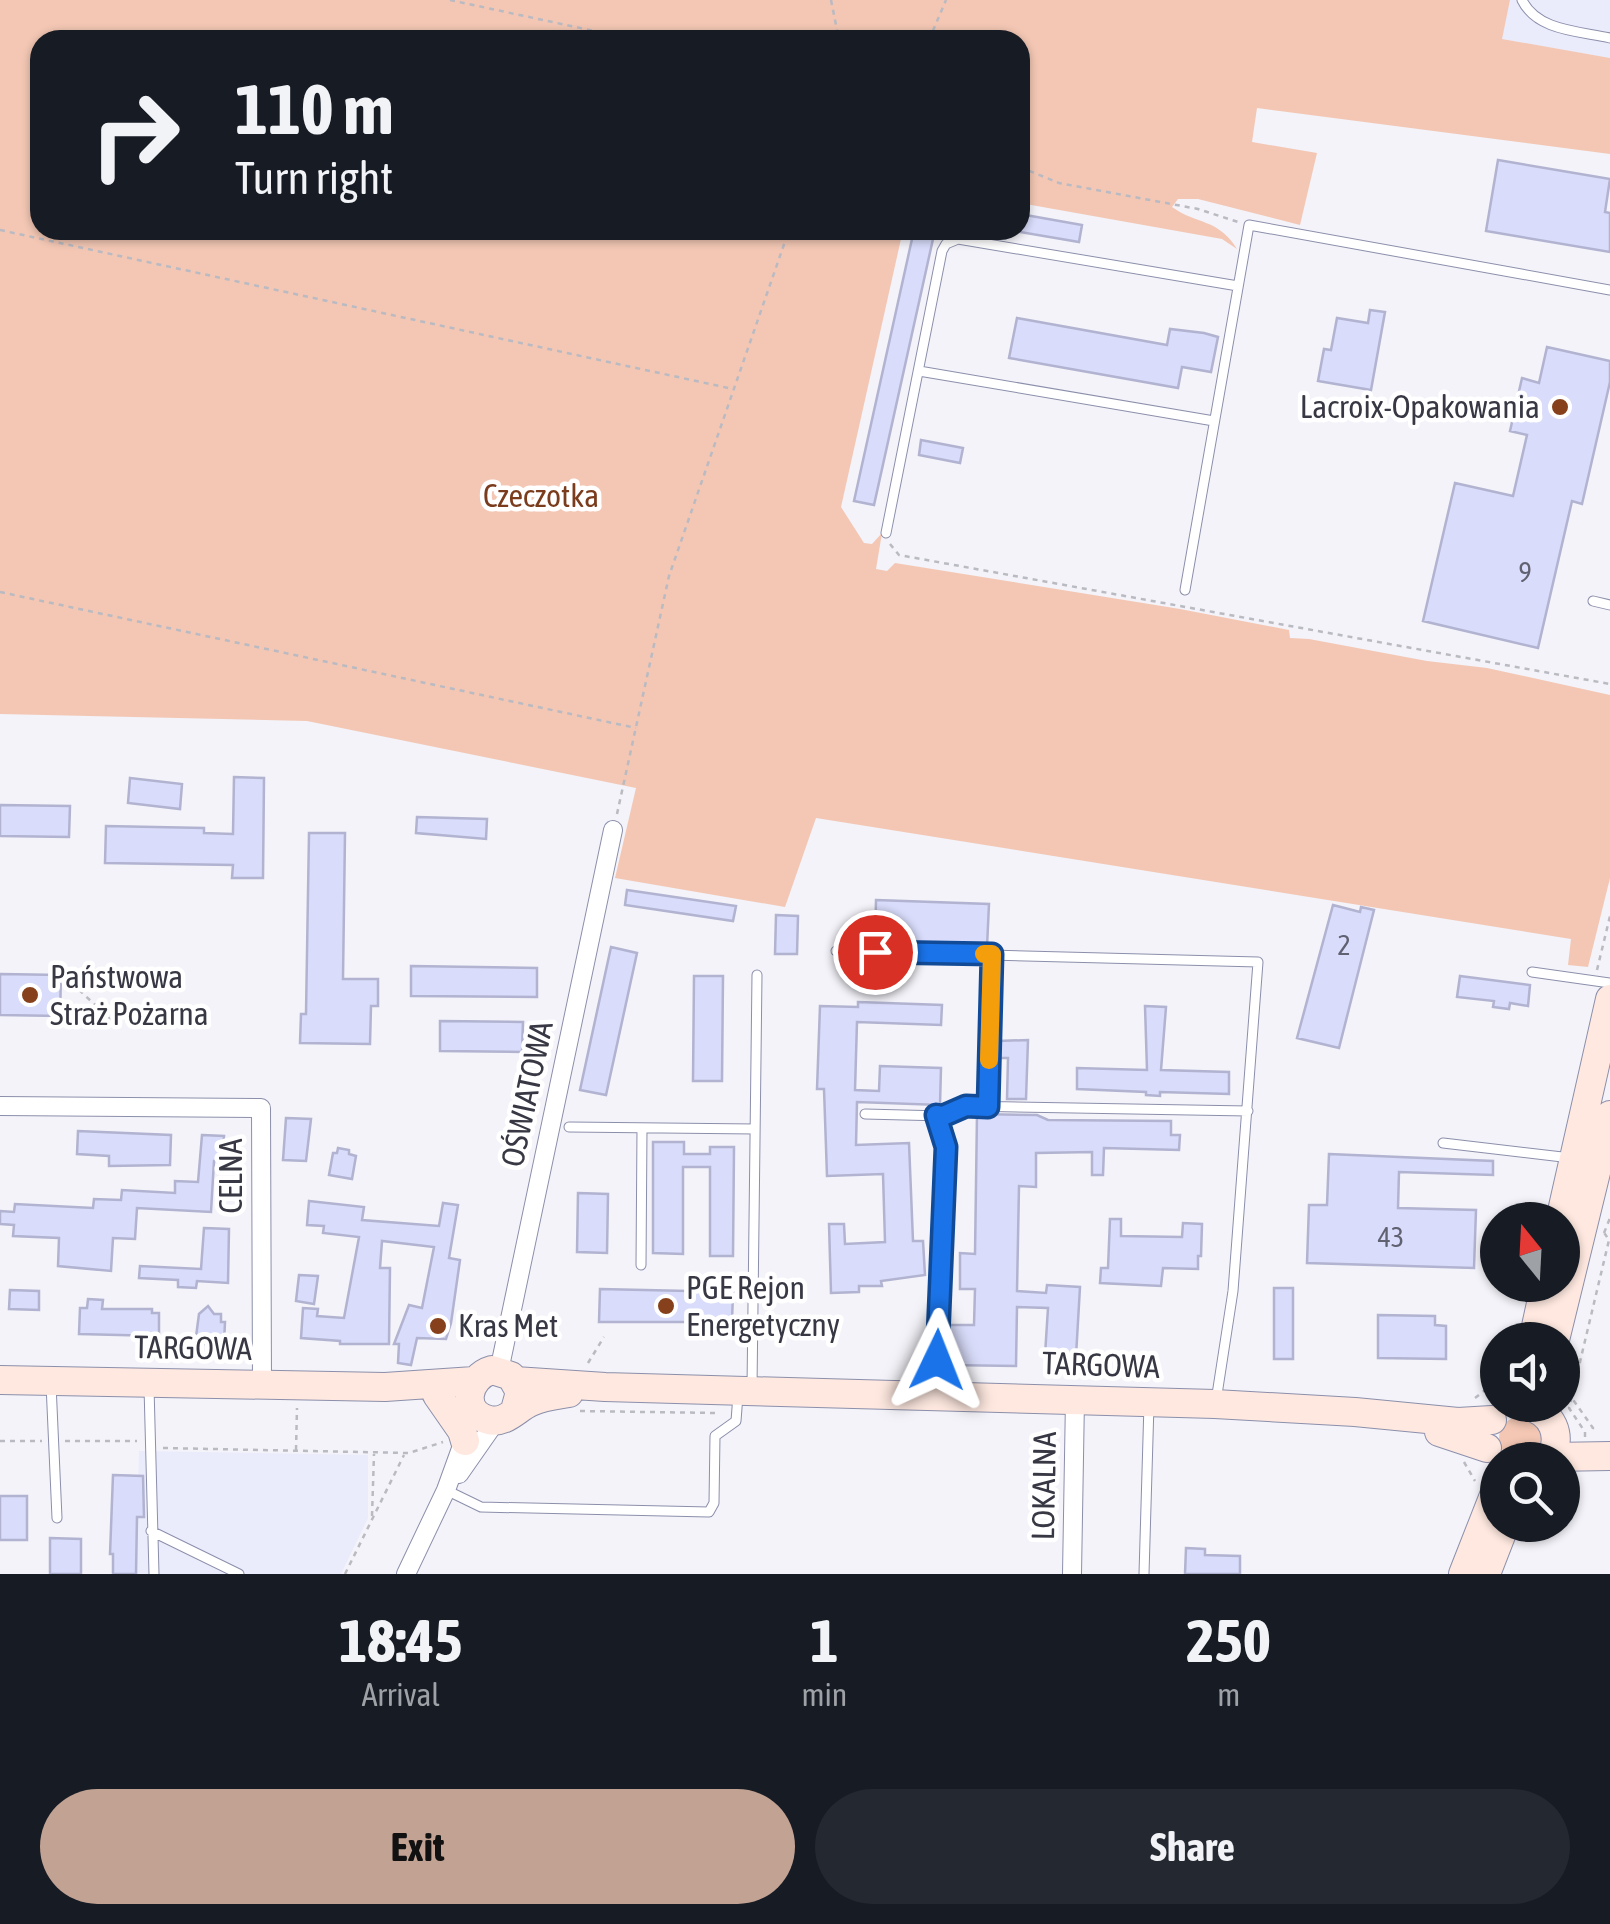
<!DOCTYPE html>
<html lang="en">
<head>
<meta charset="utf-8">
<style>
	:root { --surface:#171b24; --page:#242831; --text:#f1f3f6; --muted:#9ea1a6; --accent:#c1a293 }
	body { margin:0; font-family:"Asap Condensed",sans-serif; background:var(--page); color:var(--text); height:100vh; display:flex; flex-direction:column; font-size:38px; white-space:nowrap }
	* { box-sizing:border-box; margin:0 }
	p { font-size:32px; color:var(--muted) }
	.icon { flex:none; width:55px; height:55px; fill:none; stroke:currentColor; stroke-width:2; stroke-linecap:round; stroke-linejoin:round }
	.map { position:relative; height:1574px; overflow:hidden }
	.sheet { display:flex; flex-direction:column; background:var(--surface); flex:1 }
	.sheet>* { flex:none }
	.guide { position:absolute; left:30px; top:30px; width:1000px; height:210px; border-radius:30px; box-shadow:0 2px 8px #0004; background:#171b24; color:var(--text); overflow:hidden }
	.needle { width:65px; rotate:342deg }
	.tools { position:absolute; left:1480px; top:1202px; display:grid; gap:20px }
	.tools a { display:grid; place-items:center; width:100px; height:100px; border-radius:50%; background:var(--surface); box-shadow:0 2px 8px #0004; font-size:50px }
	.pin { position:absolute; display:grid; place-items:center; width:85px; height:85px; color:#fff; margin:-42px; border:5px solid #fff; border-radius:50%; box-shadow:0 2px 10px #0007 }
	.me { position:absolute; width:110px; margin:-55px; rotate:2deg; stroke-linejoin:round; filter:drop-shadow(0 0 8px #0008) }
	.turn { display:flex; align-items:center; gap:35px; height:210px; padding:0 40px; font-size:45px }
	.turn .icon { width:130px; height:130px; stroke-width:2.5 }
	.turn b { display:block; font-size:70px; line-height:85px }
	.eta { display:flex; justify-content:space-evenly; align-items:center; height:170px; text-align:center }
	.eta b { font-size:60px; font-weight:700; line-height:70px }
	.primary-button { display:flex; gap:20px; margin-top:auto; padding:20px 40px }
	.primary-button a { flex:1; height:115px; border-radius:60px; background:var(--accent); color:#111; font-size:40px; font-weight:700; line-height:115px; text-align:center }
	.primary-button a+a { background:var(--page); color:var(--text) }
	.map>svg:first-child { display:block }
	.built { fill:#eaebfb }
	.green { fill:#f3c7b4 }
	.building { fill:#d9dcfa; stroke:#b1b3d0; stroke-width:2.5 }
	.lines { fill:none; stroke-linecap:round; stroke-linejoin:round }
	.lane-casing { stroke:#8c8fab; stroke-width:11 }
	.street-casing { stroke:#8c8fab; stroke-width:20 }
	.secondary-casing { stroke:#8c8fab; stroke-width:30 }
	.path { stroke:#babac2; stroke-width:2.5; stroke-dasharray:5 5; stroke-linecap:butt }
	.lane { stroke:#fff; stroke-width:9 }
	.street { stroke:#fff; stroke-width:18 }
	.secondary { stroke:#fee8df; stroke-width:28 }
	.route-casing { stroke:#114b97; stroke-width:25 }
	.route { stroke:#1a73e8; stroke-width:18 }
	.slow { stroke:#f59e0b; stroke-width:18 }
	.poi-dot { fill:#86401b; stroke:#fff; stroke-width:4 }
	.labels { text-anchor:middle; stroke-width:9; stroke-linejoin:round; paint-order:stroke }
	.number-label { font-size:28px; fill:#606171 }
	.poi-label { font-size:32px; fill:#373843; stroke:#fff; text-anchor:start }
	.park-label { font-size:32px; fill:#7a3c1d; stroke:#fff }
	.street-label { font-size:32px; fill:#373843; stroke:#fff }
</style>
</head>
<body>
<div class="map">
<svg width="1610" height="1574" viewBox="0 0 1610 1574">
	<rect width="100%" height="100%" fill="#f3f3f9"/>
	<path class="built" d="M1510,0H1610V58L1501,39Z
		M139,1451L368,1455V1518L341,1574H136Z"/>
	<path class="green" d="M0,0H1510L1502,39L1610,58V154L1257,108L1252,142L1317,153L1300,225L1198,199H1178L1172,207C1197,225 1218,218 1237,249L1222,239L1020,203V40H40V230H903L841,507L864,543L872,544L882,533L876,569L887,571L895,563L1180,609L1289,630L1290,638L1309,639L1427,661L1487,668L1610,695V878L1588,967L1568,965L1571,939L816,818L785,907L615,878L636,788L307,721L0,714Z
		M1499 1438a21 21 0 1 1 42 0a21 21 0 1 1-42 0Z"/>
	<path class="building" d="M1498,160L1610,179L1605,212L1610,213V252L1486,231Z
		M1020,214L1082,225L1079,242L1020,232Z
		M914,230H935L874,505L854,501Z
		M1370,310L1385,312L1371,390L1318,381L1324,349L1331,350L1337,318L1368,323Z
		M1017,318L1167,345L1170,329L1204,333L1218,337L1211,372L1182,367L1178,388L1009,358Z
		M1547,347L1610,361V382L1582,504L1572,501L1538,648L1423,621L1455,483L1513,496L1527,435L1510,431L1522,378L1539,383Z
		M921,440L963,448L960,463L919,455Z
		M234,777L264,778L263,878H232L233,865L105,863L106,826L204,828V833L233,834Z
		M130,778L182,784L180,809L128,803Z
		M0,805L70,806L69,837L0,836Z
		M417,817L487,819L486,839L416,833Z
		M309,833H345L343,979H378V1006H371L370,1044L300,1043L301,1014H306Z
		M627,890L736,906L733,921L625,905Z
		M876,900L989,904L987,947L875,944Z
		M1333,905L1360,912L1361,907L1374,910L1339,1048L1297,1038Z
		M776,915L798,916L797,954H775Z
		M611,947L637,953L606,1095L580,1090Z
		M411,966L537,968V997L411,996Z
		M0,974L61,975L60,1016L0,1015Z
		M694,976H723L722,1081H693Z
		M1460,976L1530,985L1528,1006L1510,1003L1509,1009L1493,1007L1494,1001L1457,997Z
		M858,1002L942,1005L941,1025L857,1022L855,1090L879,1091L880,1066L941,1068L940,1105L857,1102L856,1145L909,1143L913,1241H923L925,1275L881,1281L882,1286H859V1292L831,1293L829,1224H844L845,1244L885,1242L883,1174L827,1176L824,1089H817L820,1006L858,1007Z
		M1145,1006L1166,1007L1161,1070L1229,1072V1094L1160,1092V1096L1146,1095V1092L1077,1089V1068L1147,1070Z
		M440,1021L523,1022L522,1052L440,1051Z
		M1028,1040L1026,1099H1007L1008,1058H997L998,1041Z
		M977,1114L1037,1115L1048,1120L1171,1121V1135H1180L1179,1150L1104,1148L1103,1175H1092V1152L1036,1153V1187L1019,1186L1017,1291L1046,1293L1047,1285L1080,1287L1076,1356L1045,1355L1048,1308L1017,1307L1016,1366L947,1365L945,1361L946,1330L951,1325H974L975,1289H960V1253L975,1254Z
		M286,1118L311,1119L306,1161L283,1160Z
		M78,1131L171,1135L170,1165L109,1166V1156L77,1154Z
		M202,1135L224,1136L222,1161H214L211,1212L137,1208L135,1239L113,1238L111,1271L58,1266L59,1238L13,1236L14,1225L0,1224V1211L14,1212L15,1204L93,1208L94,1199L121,1200L122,1190L175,1193V1181L198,1182Z
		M653,1142H684V1154H710V1147H734L733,1256H710V1167H683V1254L653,1253Z
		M338,1148L349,1150V1154L356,1156L352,1179L329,1175L333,1153H337Z
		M1329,1154L1493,1161V1175L1399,1172L1398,1208L1476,1210L1474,1268L1307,1263L1309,1205H1327Z
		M578,1193L608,1194L607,1253L577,1252Z
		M309,1201L364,1207L362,1220L439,1226L443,1203L458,1205L449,1258L460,1260L451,1323L446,1339L417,1338L411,1365L398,1363L399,1344H394L409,1305L422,1308L434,1247L382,1241L380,1268H390L389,1344H340V1341L301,1338L303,1308L318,1309L317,1316L344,1318L359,1237L323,1233L324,1226L307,1225Z
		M1110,1219H1121V1236L1182,1237L1183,1223L1202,1224L1201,1256H1198V1269L1163,1268L1161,1286L1100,1283L1101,1268H1108Z
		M204,1228L229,1229L228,1283L197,1281L196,1288L178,1287V1280L139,1278L140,1266L201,1269Z
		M299,1275L318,1276L314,1304L296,1301Z
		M1274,1288H1293V1359H1274Z
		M600,1289L733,1292L732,1322H599Z
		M10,1290L39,1291V1310L9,1309Z
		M88,1299L103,1300L102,1309H152V1313H159V1336L79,1334L80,1308H87Z
		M208,1306L214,1314H221V1322H225L224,1344H195L199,1314Z
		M1378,1315L1435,1316V1325L1446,1326V1359L1378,1358Z
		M113,1475L143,1476L144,1517H137L136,1574H113V1554H110Z
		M0,1496H27V1540H0Z
		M50,1538L81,1539V1574H50Z
		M1186,1548L1205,1549V1555L1240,1556V1574H1185Z"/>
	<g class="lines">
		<defs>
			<path id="lane" d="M1522,0C1537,31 1579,31 1610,38
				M919,371L1214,421
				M886,533L942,251L946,244L958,239L1238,286
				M1185,590L1249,225L1610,290
				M1593,601L1610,605
				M836,951L1258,962L1233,1291L1216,1401
				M1532,972L1610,983
				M988,1107L992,955
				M865,1114L943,1116L966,1106L1248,1111
				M569,1127L755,1129
				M1443,1143L1571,1158
				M641,1265L642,1128
				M51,1384L57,1518
				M149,1387L154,1574
				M752,1388L757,975
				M935,1393L946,1147L935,1115
				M446,1490L481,1507L709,1512L714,1503L715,1436L736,1421L738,1395
				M151,1531L239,1574
				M1144,1574L1149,1404"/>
			<path id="street" d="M0,1106L261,1108L262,1384
				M499,1371L613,830
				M459,1474L496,1421
				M406,1574L446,1490L467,1432
				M1072,1574L1075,1399"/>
			<path id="secondary" d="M1560,1220L1610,999
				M1533,1340L1545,1285
				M1555,1340L1610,1115
				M0,1380L385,1387L474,1381
				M515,1381L605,1387L1215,1404L1355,1412L1458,1422L1492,1420
				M437,1395L462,1431L465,1441
				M1525,1405C1553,1412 1563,1435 1550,1460
				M515,1410L520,1392L511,1376L492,1370C467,1377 459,1413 489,1420C506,1424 517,1408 531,1402C543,1396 557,1395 569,1393
				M1439,1432L1487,1448
				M1553,1457L1610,1456
				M1463,1574L1498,1485
				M1486,1574L1505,1525"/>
		</defs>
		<use href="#lane" class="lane-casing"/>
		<use href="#street" class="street-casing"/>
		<use href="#secondary" class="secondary-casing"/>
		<path class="path" d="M450,0L636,40
			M831,0L839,40
			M929,40L946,0
			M1020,167L1059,183L1198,209L1238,222
			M0,230L733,389
			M890,544L899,555L1610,684
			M0,592L636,728
			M617,814L669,576L789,230
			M1597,970L1610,916
			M72,983L116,1025
			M1604,1233L1610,1218
			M588,1363L604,1337
			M1562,1384L1593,1428L1592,1432
			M1566,1385L1576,1348
			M1475,1398L1498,1380
			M580,1411L717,1413
			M1585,1437V1432L1569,1408L1609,1240L1603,1231
			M0,1441H42
			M65,1441H137
			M163,1448L409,1453L443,1442
			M296,1450L297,1408
			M1464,1462L1475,1481
			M1562,1492L1577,1480
			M372,1516L374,1454
			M345,1574L404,1455"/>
		<use href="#lane" class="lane"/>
		<use href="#street" class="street"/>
		<use href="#secondary" class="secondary"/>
	</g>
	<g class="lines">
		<defs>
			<path id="route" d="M875,952L992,954L988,1107L966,1106L943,1116L936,1115L946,1147L937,1360"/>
		</defs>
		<use href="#route" class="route-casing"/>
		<use href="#route" class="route"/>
		<path class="slow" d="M984,954H992L989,1060"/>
	</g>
	<g class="poi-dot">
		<circle cx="1560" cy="407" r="10"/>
		<circle cx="30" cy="995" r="10"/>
		<circle cx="666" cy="1306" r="10"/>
		<circle cx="438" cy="1326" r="10"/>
	</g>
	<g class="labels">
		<g class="number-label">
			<text x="1525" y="582">9</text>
			<text x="1344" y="955">2</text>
			<text x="1391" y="1247">43</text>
		</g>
		<g class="poi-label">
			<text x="1540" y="418" text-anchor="end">Lacroix-Opakowania</text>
			<text x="50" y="988">Państwowa<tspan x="50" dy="37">Straż Pożarna</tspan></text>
			<text x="686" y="1299">PGE Rejon<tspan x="686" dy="37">Energetyczny</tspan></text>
			<text x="458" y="1337">Kras Met</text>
		</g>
		<g class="park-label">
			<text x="541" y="507">Czeczotka</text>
		</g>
		<g class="street-label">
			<text transform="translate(527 1094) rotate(-78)" y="11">OŚWIATOWA</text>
			<text transform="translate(231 1176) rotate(-90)" y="11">CELNA</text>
			<text transform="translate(193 1348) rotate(1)" y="11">TARGOWA</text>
			<text transform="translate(1101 1365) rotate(2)" y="11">TARGOWA</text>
			<text transform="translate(1044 1486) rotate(-89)" y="11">LOKALNA</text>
		</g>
	</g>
</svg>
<div class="tools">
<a><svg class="needle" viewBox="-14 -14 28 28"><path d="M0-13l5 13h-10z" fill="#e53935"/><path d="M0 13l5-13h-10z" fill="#9ea1a6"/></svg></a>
<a><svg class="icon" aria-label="sound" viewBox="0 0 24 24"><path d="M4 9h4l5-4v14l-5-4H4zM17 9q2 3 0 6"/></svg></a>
<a><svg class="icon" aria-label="search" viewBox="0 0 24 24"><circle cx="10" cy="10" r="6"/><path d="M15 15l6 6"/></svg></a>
</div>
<div class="pin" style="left:875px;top:952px;background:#d93025"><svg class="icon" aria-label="arrive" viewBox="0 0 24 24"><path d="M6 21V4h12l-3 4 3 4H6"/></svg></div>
<svg class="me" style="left:937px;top:1360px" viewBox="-20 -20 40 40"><path d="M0-17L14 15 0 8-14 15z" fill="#1a73e8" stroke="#fff" stroke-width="4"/></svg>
<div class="guide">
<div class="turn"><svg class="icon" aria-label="right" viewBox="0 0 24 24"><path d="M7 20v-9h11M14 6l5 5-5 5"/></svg><div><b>110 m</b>Turn right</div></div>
</div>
</div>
<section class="sheet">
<div class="eta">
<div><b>18:45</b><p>Arrival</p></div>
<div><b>1</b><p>min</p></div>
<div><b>250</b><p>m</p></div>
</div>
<div class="primary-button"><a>Exit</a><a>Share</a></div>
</section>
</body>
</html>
